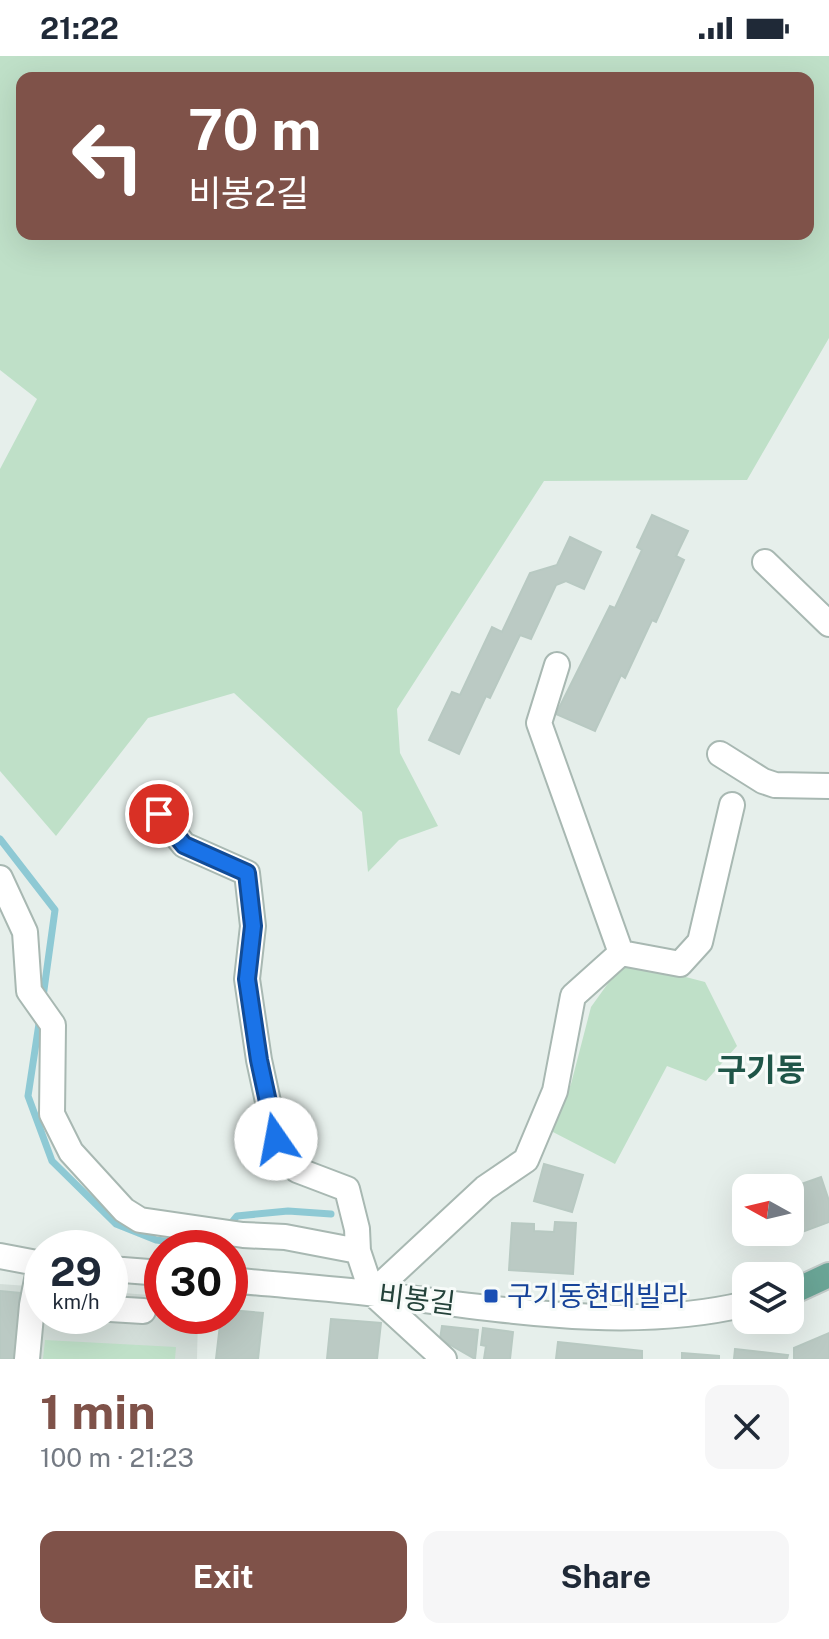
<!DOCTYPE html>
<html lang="en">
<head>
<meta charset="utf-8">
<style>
	:root { --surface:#fff; --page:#f6f6f7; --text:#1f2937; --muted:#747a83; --accent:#7f5249 }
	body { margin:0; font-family:"Public Sans","Noto Sans KR",sans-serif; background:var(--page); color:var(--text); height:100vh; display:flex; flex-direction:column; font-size:30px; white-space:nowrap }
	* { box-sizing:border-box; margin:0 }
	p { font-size:26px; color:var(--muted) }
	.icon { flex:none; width:44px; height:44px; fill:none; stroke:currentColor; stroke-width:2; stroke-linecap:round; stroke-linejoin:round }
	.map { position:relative; height:1303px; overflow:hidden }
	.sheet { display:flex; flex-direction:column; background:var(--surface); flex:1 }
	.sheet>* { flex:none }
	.guide { position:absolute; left:16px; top:16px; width:798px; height:168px; border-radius:16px; box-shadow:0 8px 32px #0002; background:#7f5249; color:#fff; overflow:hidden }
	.needle { width:52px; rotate:278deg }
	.buttons { position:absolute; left:732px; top:1118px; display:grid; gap:16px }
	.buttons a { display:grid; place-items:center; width:72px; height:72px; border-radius:16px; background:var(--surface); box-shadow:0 8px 32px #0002; font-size:40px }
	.speed { position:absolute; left:24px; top:1174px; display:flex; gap:16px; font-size:40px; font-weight:700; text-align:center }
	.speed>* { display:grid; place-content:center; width:104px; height:104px; border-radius:50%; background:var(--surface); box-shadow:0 8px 32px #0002; line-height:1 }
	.speed small { font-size:20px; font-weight:400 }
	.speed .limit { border:12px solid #d22; background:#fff; color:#111 }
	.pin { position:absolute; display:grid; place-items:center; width:68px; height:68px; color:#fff; margin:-34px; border:4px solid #fff; border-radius:50%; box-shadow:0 2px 8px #0007 }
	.me { position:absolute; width:88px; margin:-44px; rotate:348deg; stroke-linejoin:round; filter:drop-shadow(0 0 6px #0008) }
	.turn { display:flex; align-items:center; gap:28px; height:168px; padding:0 40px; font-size:36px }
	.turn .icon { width:104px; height:104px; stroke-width:2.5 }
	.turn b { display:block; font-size:56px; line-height:68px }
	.round { display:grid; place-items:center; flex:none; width:84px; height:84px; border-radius:16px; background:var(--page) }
	.headline { display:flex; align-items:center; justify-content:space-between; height:136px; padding:0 40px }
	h1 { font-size:48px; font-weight:700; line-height:60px; color:var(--accent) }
	.cta { display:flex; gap:16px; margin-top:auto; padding:16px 40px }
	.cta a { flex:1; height:92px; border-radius:16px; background:var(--accent); color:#fff; font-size:32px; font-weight:700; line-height:92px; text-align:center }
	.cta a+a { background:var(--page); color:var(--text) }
	.status { display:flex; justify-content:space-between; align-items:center; height:56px; padding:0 40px; background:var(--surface); direction:ltr }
	.status svg { height:22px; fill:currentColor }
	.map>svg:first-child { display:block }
	.built { fill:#d4dfda }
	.green { fill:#bfe0c8; fill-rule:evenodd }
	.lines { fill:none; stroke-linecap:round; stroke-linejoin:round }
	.stream { stroke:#8ec9d4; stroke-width:7 }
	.building { fill:#bbcac4; stroke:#b8c9c2; stroke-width:2 }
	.minor-casing { stroke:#a8b8b2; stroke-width:28 }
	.major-casing { stroke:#c2cac8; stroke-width:28 }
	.minor { stroke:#fff; stroke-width:24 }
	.major { stroke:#6aa596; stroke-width:24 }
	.route-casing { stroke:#114b97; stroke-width:20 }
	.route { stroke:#1a73e8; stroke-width:14 }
	.transit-dot { fill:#1a4fb4; stroke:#f7fbf9; stroke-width:3 }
	.labels { text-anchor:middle; stroke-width:6; stroke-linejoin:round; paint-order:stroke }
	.transit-label { font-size:28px; fill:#164399; stroke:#f7fbf9; text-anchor:start }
	.street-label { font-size:28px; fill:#24423a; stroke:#f7fbf9 }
	.quarter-label { font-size:32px; font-weight:bold; fill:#1f5548; stroke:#f7fbf9 }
</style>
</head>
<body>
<div class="status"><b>21:22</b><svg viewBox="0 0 49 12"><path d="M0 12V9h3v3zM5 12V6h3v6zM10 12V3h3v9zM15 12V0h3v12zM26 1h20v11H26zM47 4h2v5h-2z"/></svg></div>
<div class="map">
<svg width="829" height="1303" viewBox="0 0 829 1303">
	<rect width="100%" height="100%" fill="#e6efeb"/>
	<path class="built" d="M0,1228L42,1231V1260H110V1236L162,1240V1260H198L197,1303H0Z"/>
	<path class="green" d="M0,0H829V282L747,424L544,425L397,653L400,697L438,770L399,784L368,816L362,756L234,637L148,662L56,780L0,715V413L37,343L0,314ZM22,22H808V178H22Z
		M624,905L705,926L737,990L706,1025L667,1010L615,1108L551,1075L571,1028L591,951Z
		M45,1284L176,1291L175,1303H43Z"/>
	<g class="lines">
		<path class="stream" d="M0,783L55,854L43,941
			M40,961L28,1040L52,1105L116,1168L156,1184L212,1191L220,1181
			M228,1171L237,1160L288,1155L331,1158"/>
	</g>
	<path class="building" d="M652,459L688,475L676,500L684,504L656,566L652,564L625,622L621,619L595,675L556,658L610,550L615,552L642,494L637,491Z
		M570,481L601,496L584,533L566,525L556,529L531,583L520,579L490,642L486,640L459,698L429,684L452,636L460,639L492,571L502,576L530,517L557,509Z
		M544,1108L583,1119L572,1156L534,1145Z
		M821,1121L829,1145V1166L794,1179L790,1168V1132Z
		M555,1166L576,1167L573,1218L509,1214L512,1167L534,1168V1175L554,1176Z
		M0,1235L20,1237L15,1303H0Z
		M230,1254L263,1257L258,1303H216L221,1260H230Z
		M331,1263L381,1267L377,1303H327Z
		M442,1270L478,1274L475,1303L440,1283Z
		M483,1272L513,1276L510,1303H484L486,1290L481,1289Z
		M829,1277V1303H794V1292Z
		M558,1286L642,1295V1303H556Z
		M735,1293L788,1299L787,1303H734Z
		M682,1297L719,1300V1303H682Z"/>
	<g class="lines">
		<defs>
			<path id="minor" d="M765,506L829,568
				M557,609L539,667L621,897
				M720,698L763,725L775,729L829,730
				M159,758L184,789L247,817L253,870L247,923L259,1004L276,1083L297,1114L347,1133L357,1173L358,1195L372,1237L444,1303
				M0,822L25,876L29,935L53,969L52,1058L71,1096L124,1154L140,1164L243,1179L285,1181L358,1195
				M621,897L680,908L700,886L732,749
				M0,1200L42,1208
				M110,1213L162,1217
				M230,1224C279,1229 328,1232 376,1238C497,1252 625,1277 746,1248
				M372,1237L485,1132L526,1104L555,1035L573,940L621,897
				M110,1253L143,1255
				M27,1303L32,1249L40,1208"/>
			<path id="major" d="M790,1237L829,1219"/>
		</defs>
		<use href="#minor" class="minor-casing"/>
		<use href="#major" class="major-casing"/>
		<use href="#minor" class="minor"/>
		<use href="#major" class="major"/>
	</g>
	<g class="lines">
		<defs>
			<path id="route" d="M159,758L184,789L247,817L253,870L247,923L259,1004L276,1083"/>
		</defs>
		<use href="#route" class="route-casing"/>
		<use href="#route" class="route"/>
	</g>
	<rect class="transit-dot" x="483" y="1232" width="16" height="16" rx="4"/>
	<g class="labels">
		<g class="transit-label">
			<text x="507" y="1250">구기동현대빌라</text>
		</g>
		<g class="street-label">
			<text transform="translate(417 1243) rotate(7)" y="10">비봉길</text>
		</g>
		<g class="quarter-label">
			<text x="761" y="1025">구기동</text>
		</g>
	</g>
</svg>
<div class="buttons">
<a><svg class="needle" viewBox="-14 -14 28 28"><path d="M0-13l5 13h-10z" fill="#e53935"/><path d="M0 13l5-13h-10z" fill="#747a83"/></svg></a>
<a><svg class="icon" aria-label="layers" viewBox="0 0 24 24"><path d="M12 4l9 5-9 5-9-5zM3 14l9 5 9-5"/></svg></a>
</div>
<div class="speed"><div>29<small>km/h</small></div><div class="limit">30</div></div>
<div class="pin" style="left:159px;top:758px;background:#d93025"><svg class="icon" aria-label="arrive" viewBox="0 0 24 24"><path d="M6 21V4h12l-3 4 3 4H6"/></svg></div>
<svg class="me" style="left:276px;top:1083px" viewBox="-20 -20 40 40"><circle r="19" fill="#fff"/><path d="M0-13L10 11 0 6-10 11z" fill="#1a73e8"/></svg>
<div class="guide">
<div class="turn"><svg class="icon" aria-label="left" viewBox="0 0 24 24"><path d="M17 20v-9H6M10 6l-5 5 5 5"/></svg><div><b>70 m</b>비봉2길</div></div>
</div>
</div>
<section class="sheet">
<div class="headline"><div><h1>1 min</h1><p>100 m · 21:23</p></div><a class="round"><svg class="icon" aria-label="close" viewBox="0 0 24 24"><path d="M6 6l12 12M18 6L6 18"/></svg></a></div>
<div class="cta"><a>Exit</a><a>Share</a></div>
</section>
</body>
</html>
